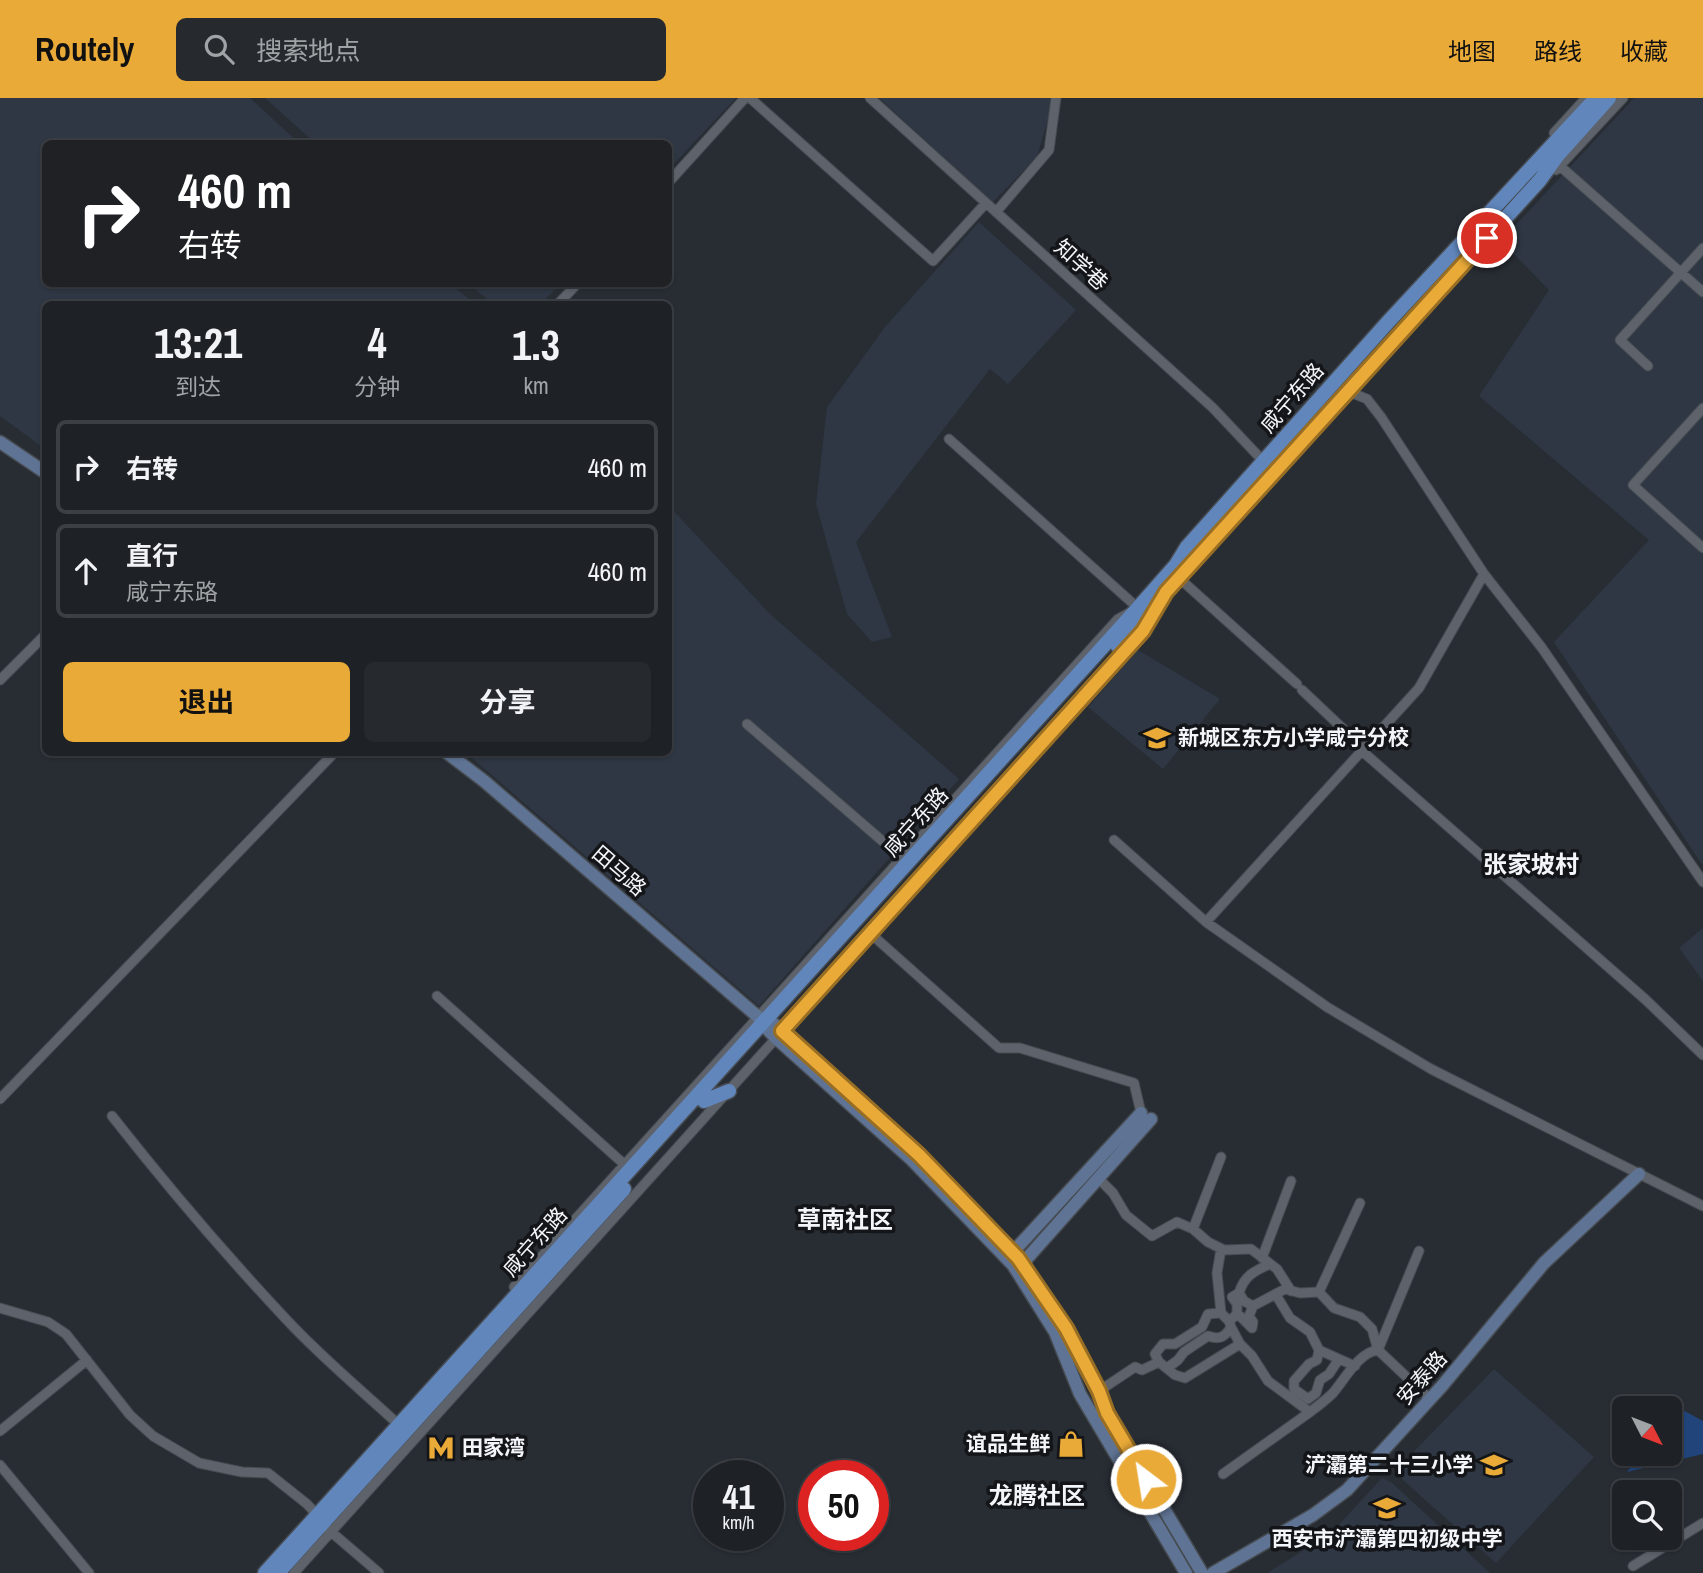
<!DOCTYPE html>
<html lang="zh">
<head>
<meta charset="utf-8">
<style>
	:root { --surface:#1e2227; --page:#262a2f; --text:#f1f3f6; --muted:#a1a4a7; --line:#3c3f44; --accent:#eaaa38 }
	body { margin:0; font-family:"Archivo Narrow","Noto Sans SC",sans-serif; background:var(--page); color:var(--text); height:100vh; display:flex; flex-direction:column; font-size:26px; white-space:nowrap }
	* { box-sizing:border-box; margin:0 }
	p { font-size:23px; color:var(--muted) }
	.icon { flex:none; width:38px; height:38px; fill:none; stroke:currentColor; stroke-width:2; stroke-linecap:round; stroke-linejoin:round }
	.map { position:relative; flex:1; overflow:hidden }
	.panel { position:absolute; left:42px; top:203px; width:630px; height:455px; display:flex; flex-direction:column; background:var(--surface); border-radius:10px; box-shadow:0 2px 5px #0004,0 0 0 2px var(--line) }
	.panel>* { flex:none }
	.banner { position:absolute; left:42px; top:42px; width:630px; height:147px; border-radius:10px; box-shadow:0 2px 5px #0004,0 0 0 2px var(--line); background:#202124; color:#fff; overflow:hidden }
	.needle { width:46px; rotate:132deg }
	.fabs { position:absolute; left:1612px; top:1298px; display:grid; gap:14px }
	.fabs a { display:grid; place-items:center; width:70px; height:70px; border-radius:10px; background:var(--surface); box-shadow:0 2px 5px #0004,0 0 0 2px var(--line); font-size:35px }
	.speed { position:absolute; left:693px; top:1362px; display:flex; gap:14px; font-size:35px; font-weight:700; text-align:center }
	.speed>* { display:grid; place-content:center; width:91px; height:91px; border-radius:50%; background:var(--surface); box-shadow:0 2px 5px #0004,0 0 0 2px var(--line); line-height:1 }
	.speed small { font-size:18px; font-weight:400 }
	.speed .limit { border:10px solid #d22; background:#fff; color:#111 }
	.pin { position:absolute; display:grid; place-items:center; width:60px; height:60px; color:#fff; margin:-30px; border:4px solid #fff; border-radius:50%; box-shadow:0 2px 7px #0007 }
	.me { position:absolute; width:77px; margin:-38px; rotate:329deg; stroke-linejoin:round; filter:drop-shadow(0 0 5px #0008) }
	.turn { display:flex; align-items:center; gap:24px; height:147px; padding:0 21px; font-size:32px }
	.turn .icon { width:91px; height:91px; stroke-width:2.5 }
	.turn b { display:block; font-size:49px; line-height:60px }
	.eta { display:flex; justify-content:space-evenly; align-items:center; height:119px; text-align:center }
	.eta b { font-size:42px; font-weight:700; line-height:49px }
	.primary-button { display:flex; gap:14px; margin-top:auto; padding:14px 21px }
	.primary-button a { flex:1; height:80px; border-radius:10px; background:var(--accent); color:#111; font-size:28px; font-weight:700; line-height:80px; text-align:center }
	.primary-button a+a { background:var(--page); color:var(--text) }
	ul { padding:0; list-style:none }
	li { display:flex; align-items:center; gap:21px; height:94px; margin:0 14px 10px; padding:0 7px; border:4px solid var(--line); border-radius:10px }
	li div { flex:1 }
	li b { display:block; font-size:26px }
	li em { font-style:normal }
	header { display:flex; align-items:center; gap:42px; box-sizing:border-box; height:98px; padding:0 35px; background:var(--accent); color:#111 }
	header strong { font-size:33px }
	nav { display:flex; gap:38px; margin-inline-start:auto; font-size:24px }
	.search { width:490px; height:63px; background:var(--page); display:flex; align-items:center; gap:18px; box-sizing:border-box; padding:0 24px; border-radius:10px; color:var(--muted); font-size:26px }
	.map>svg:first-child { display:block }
	.built { fill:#2e3743 }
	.green { fill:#21457a }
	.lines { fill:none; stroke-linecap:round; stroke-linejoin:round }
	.street-casing { stroke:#464b51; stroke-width:11 }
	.secondary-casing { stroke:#464b51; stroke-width:15 }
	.primary-casing { stroke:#464b51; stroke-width:17 }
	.street { stroke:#5e636b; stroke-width:9 }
	.secondary { stroke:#5f7494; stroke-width:12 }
	.primary { stroke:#6086bc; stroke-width:14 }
	.route-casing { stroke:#986e24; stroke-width:18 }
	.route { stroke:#eaaa38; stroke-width:12 }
	.labels { text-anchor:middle; stroke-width:7; stroke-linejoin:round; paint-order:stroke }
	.street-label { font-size:21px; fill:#f2f5fa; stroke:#131518 }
	.poi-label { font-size:21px; font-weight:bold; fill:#f2f5fa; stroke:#131518; text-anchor:start }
	.quarter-label { font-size:24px; font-weight:bold; fill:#f2f5fa; stroke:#131518 }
</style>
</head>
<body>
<header>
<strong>Routely</strong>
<div class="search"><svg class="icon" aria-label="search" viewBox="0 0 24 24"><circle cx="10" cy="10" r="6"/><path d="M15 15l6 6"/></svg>搜索地点</div>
<nav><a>地图</a><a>路线</a><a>收藏</a></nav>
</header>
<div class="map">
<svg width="1703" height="1475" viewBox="0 0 1703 1475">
	<rect width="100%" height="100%" fill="#282d34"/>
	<path class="built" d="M0,0H250L299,45L46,46V186H450L476,206H46L45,351L0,318Z
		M265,0H736L669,71L668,46L315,45Z
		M879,0H1054L1037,59L993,104Z
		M1634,0H1703V768L1554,544L1649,442L1479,298L1549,192L1501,143Z
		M979,124L1076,212L1008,286L990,271L856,444L892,539L872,544L847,516L816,406L827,309L885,229Z
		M469,186H560L541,206H493Z
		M669,408L770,516L959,681L759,908L466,655L668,654Z
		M1138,552L1220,601L1163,671L1088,609Z
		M1703,830V883L1679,850Z
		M1494,1271L1594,1359L1496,1465L1394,1374Z
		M1382,1380L1391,1384L1490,1475H1267L1331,1435Z"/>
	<path class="green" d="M1679,1310L1703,1323V1356L1627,1374L1641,1356H1670V1321Z"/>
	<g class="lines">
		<defs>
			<path id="street" d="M750,0L933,163L986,105
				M870,0L1213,310L1264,364
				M1554,35L1586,0
				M1561,69L1703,194
				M1556,72L1623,0
				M668,85L745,0
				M996,114L1049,52L1056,0
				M558,206L577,186
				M1648,268L1620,242L1703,150
				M1347,293L1367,301L1381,319L1484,476L1542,550L1703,784
				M1703,310L1633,387L1703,450
				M1179,480L1297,586
				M0,582L46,536
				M1302,592L1357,644L1362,653L1646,902L1703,957
				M747,626L902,760
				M1114,742L1206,824L1327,909L1431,971L1703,1108
				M1206,824L1419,590L1484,476
				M870,835L999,950H1020L1134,985L1141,1015
				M437,898L625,1067
				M0,1001L335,654
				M112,1018C167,1088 225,1156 285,1220C320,1258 360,1291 398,1326
				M1098,1080L1113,1095L1126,1117L1152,1138L1177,1124L1193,1131L1208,1144L1224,1152L1251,1151L1277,1171L1291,1193
				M1193,1131L1221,1059
				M1262,1160L1291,1083
				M514,1189L1118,521L1138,510L949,341
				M1319,1194L1360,1105
				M1239,1195C1244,1178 1254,1173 1270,1166
				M1276,1197L1290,1220L1310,1234L1319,1252
				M0,1210L48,1224L66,1236L130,1317L153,1338L199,1365L242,1374L268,1375L307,1406L319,1419
				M1221,1215L1217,1175L1221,1151
				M1237,1218V1206L1232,1199L1239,1195L1244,1203L1253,1208
				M1229,1223L1235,1218H1240L1252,1230L1253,1224L1249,1218L1253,1208L1285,1191L1300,1195L1319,1194L1334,1210L1360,1219L1372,1231L1378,1252L1419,1153
				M1339,1261L1319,1252L1317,1262L1309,1266L1294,1283V1291L1308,1301L1316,1295L1320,1282L1329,1276L1339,1261L1355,1268
				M1159,1264L1155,1256L1163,1246H1175L1202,1229L1208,1216L1221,1215L1229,1223L1231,1229
				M1167,1270L1178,1262L1184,1254L1208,1238C1220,1242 1225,1239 1231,1229L1240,1246
				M1099,1293L1135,1269L1142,1272L1159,1264L1175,1277L1185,1280L1240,1246L1252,1258L1268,1283L1310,1314C1318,1308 1326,1302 1333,1295C1345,1281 1359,1254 1378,1252L1430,1301
				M0,1333L87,1262
				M0,1367L89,1475
				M1223,1376L1310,1314
				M329,1432L379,1475
				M1633,1468L1703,1425
				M294,1475L1143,533L1156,512"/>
			<path id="secondary" d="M0,344L46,375
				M446,654L484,683L764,924L768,932L776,940L912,1062L1013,1167L1055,1234L1080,1296L1186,1475
				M764,924L774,926L865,1008
				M1013,1154L1141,1015
				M1022,1166L1151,1021
				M1025,1170C1056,1216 1087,1263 1107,1315L1202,1475
				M1213,1475L1313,1417L1347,1392L1442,1288L1544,1165L1639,1076"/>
			<path id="primary" d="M1117,547L1540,82L1558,57L1609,0
				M704,1003L729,993
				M265,1475L1138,510L1176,467L1187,449L1388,224L1596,0
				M278,1475L624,1091"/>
		</defs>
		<use href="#street" class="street-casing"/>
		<use href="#secondary" class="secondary-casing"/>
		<use href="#primary" class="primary-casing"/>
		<use href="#street" class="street"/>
		<use href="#secondary" class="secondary"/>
		<use href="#primary" class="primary"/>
	</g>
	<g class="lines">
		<defs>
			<path id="route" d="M1146,1381L1107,1315L1099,1293L1066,1230L1018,1160L919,1057L782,933L1143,533L1166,494L1487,140"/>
		</defs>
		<use href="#route" class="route-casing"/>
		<use href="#route" class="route"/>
	</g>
	<defs>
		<symbol id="school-bare" viewBox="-9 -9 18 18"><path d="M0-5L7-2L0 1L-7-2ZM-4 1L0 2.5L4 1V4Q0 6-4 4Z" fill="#eaaa38" stroke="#131518" stroke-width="2.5" paint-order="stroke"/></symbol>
		<symbol id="shop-bare" viewBox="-9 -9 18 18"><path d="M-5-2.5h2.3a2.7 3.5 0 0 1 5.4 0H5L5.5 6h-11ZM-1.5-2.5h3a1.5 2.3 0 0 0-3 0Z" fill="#eaaa38" stroke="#131518" stroke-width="2.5" paint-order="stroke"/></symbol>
		<symbol id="metro-bare" viewBox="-9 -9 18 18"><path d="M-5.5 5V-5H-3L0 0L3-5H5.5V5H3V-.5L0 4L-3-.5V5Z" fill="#eaaa38" stroke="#131518" stroke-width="2.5" paint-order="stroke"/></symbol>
	</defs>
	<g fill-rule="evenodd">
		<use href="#school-bare" x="1138" y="621" width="38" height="38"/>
		<use href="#shop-bare" x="1052" y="1327" width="38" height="38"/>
		<use href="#metro-bare" x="422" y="1331" width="38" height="38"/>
		<use href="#school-bare" x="1475" y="1348" width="38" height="38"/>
		<use href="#school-bare" x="1368" y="1391" width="38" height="38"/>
	</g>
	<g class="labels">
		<g class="street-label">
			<text transform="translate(1081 167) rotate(42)" y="7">知学巷</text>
			<text transform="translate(1292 300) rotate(-49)" y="7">咸宁东路</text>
			<text transform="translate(916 724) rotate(-48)" y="7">咸宁东路</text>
			<text transform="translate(619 773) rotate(41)" y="7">田马路</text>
			<text transform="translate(535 1144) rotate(-48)" y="7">咸宁东路</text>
			<text transform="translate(1422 1280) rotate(-49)" y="7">安泰路</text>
		</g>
		<g class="poi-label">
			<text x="1178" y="647">新城区东方小学咸宁分校</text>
			<text x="1050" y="1353" text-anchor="end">谊品生鲜</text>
			<text x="462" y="1357">田家湾</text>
			<text x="1473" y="1374" text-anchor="end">浐灞第二十三小学</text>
			<text x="1387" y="1448" text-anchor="middle">西安市浐灞第四初级中学</text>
		</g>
		<g class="quarter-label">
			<text x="1531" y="775">张家坡村</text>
			<text x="845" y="1130">草南社区</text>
			<text x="1037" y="1406">龙腾社区</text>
		</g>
	</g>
</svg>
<div class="fabs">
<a><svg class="needle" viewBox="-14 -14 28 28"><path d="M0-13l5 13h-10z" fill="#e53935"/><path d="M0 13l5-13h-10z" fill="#a1a4a7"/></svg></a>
<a><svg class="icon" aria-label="search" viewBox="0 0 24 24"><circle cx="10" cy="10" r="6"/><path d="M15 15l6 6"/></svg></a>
</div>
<div class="speed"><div>41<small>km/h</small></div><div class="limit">50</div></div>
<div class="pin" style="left:1487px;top:140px;background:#d93025"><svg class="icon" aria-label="arrive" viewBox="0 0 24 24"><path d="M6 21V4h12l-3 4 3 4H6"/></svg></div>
<svg class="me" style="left:1146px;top:1381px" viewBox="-20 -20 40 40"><circle r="17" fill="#eaaa38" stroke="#fff" stroke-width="3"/><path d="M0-11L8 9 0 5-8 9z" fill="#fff"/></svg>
<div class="banner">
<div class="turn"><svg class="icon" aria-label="right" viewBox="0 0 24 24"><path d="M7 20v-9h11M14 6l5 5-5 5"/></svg><div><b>460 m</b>右转</div></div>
</div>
<section class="panel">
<div class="eta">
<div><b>13:21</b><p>到达</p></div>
<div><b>4</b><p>分钟</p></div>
<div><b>1.3</b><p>km</p></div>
</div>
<ul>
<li><svg class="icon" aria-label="right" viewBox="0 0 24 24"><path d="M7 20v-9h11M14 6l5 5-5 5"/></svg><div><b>右转</b></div><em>460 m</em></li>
<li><svg class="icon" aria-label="ahead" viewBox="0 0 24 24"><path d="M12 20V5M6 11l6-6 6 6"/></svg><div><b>直行</b><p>咸宁东路</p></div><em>460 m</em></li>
</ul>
<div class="primary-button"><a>退出</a><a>分享</a></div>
</section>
</div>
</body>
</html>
